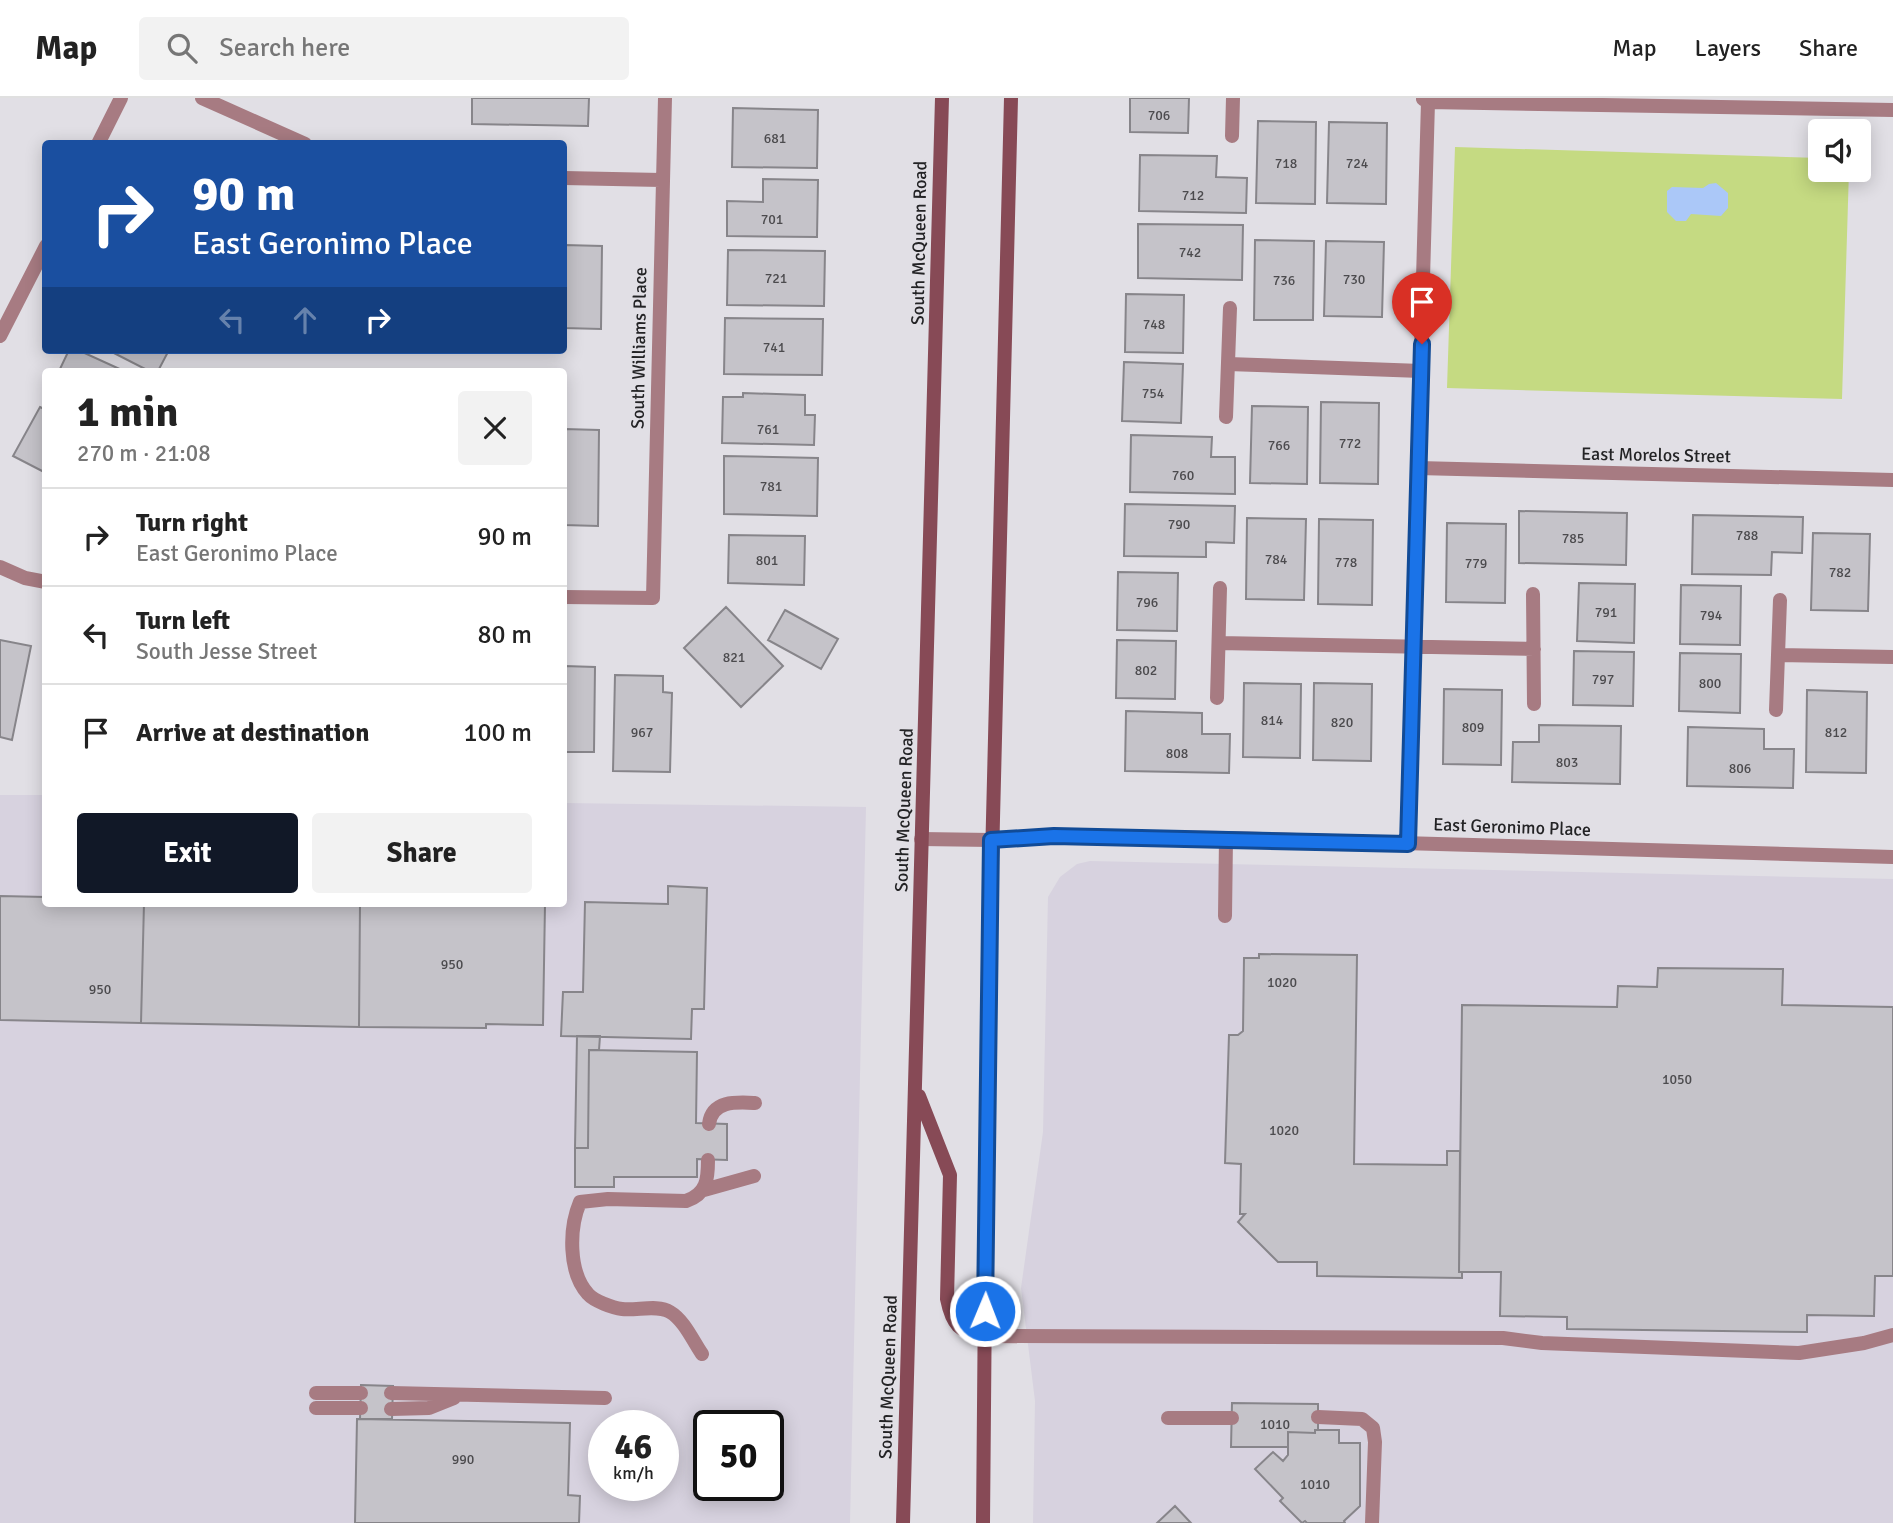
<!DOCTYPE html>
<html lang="en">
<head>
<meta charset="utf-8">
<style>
	:root { --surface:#fff; --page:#f2f2f2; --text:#222; --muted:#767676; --line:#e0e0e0; --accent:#111827 }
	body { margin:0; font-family:Signika,sans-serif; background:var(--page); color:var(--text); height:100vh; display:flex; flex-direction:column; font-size:26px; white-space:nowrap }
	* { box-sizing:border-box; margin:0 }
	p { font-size:23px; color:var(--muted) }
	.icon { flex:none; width:38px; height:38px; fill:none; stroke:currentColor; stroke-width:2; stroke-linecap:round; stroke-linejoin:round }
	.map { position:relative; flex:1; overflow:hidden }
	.details { position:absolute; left:42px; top:270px; width:525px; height:539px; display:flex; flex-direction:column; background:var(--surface); border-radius:7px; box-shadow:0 4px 18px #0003 }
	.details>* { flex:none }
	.hud { position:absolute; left:42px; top:42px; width:525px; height:214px; border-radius:7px; box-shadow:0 4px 18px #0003; background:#1a4fa0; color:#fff; overflow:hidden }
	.buttons { position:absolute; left:1808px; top:21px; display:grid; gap:14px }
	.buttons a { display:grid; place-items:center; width:63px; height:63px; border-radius:7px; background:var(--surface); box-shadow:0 4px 18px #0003; font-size:35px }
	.speed { position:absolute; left:588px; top:1312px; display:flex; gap:14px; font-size:35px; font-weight:700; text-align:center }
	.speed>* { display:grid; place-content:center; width:91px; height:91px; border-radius:50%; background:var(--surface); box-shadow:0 4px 18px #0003; line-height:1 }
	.speed small { font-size:18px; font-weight:400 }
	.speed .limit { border:4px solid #111; border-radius:10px; background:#fff; color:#111 }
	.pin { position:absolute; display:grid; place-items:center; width:60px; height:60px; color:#fff; margin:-72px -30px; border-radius:50% 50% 50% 0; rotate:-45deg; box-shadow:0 0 7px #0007 }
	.pin .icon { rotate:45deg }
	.me { position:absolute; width:77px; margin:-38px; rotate:1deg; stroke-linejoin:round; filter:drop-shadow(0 0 5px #0008) }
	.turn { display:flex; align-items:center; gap:24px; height:147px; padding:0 35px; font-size:32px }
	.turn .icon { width:91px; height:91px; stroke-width:2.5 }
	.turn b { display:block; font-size:49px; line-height:60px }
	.lanes { display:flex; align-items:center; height:66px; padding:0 35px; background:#0003; justify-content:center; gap:35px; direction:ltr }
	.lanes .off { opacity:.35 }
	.round { display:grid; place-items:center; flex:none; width:74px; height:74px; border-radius:7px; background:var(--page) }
	.overview { display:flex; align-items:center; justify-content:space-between; height:119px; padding:0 35px }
	h1 { font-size:42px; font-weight:700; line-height:52px }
	.primary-button { display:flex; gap:14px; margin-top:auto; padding:14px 35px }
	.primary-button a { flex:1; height:80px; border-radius:7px; background:var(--accent); color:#fff; font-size:28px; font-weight:700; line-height:80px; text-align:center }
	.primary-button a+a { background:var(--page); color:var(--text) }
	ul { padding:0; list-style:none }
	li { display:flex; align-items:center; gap:21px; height:98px; padding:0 35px; border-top:2px solid var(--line) }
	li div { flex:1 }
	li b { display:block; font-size:26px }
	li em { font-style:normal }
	header { display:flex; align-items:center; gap:42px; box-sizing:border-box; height:98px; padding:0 35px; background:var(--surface); border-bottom:2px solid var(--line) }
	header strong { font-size:33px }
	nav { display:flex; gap:38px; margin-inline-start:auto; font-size:24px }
	.search { width:490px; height:63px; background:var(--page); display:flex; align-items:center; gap:18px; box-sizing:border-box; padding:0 24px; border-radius:7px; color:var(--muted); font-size:26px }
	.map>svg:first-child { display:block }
	.built { fill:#d7d2df; fill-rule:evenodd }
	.green { fill:#c5da82 }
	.water { fill:#abc8f8 }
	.building { fill:#c5c3c9; stroke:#87858a; stroke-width:2 }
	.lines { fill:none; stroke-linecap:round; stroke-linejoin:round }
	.lane { stroke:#a77b82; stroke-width:14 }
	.street { stroke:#a77b82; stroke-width:14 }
	.secondary { stroke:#874a56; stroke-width:14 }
	.route-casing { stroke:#114b97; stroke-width:18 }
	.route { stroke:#1a73e8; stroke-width:12 }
	.labels { text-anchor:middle; stroke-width:5; stroke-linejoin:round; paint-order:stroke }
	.number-label { font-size:14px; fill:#4c4b4e }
	.street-label { font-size:18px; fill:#232325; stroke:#e1dfe5 }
</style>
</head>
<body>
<header>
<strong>Map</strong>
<div class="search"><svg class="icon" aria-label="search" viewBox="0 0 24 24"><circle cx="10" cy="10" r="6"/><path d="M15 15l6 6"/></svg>Search here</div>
<nav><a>Map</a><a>Layers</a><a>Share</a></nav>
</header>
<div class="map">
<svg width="1893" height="1425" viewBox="0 0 1893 1425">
	<rect width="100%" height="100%" fill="#e1dfe5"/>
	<path class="built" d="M0,697H45L46,805H564V705L866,709L850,1425H0ZM604,1328H663V1388H604ZM709,1328H768V1388H709Z
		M1090,763L1893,781V1425H1033L1035,1303L1021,1190L1043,1034L1048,799L1060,779L1077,766Z"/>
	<path class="green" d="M1455,49L1820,60V72H1849L1842,301L1447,290Z"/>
	<path class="water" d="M1716,85L1728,95V110L1721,118L1691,116L1686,123H1676L1667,114V93L1672,89L1703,90L1709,86Z"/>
	<path class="building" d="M472,0H589L588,28L472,26Z
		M1130,0H1189L1188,35L1130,34Z
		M733,10L818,12L817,70L732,69Z
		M1258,23L1316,24L1315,106L1256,105Z
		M1329,24L1387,25L1386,106L1327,105Z
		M1140,57L1217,58L1216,79L1247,80L1246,115L1139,113Z
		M763,81L818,82L817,139L727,138V103L763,104Z
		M1138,126L1243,127L1242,182L1138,180Z
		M1255,142L1314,143L1313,222H1254Z
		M1326,143L1384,144L1382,219L1324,218Z
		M564,147L602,148L601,231L564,230Z
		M728,152L825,153L824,208L727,207Z
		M1126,196L1184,197L1183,255L1125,254Z
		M725,220L823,221L822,277L724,276Z
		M69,252H78L124,273H59Z
		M108,252H169L158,273H149Z
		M1124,264L1183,266L1181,325L1122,323Z
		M743,295L805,297V317H815L814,347L722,345L723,299H743Z
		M1321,304L1379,305L1378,386L1320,385Z
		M1252,308L1308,309L1307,386L1250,385Z
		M40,309L46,312V375L13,358Z
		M564,331L599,332L598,428L564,427Z
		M1131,337L1212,339L1211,359H1235V396L1130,394Z
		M724,358L818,360L817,418L724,416Z
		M1125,406L1235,408L1234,445L1206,444V459L1124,458Z
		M1519,413L1627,415L1626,467L1519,465Z
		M1693,417L1803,419L1802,455L1772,454L1771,477L1692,476Z
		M1247,420L1306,421L1304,502L1246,501Z
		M1319,421L1373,422L1372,507L1318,506Z
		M1447,425L1506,426L1505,505L1446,504Z
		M1813,435L1870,436L1868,513L1811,512Z
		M729,437L805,438L804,487L728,485Z
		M1118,474L1178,475L1177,533L1117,532Z
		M1579,485L1635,486L1634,545L1577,543Z
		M1681,487L1741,488L1740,547L1680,546Z
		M726,509L783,568L741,609L684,550Z
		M785,512L838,541L821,571L768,542Z
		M0,542L31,548L12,642L0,639Z
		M1117,542L1176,543L1175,601L1116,600Z
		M1574,553L1634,554L1633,608L1573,607Z
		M1680,555L1741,556L1740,615L1679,613Z
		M564,568L595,569L594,654H564Z
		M615,577L663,578V594L672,595L670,674L613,673Z
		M1244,585L1301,586L1300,660L1243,659Z
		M1314,585L1372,586L1371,663L1313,662Z
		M1444,591L1502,592L1501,667L1443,666Z
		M1807,592L1867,594L1866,675L1806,674Z
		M1126,613L1202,615V636H1230L1229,675L1125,673Z
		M1539,627L1621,628L1620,686L1512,684L1513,644H1539Z
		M1688,629L1764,631V651H1794L1793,690L1687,688Z
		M668,788L707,790L704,911H692L691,941L561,938L563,894H583L585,804L668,806Z
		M0,798L46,799V805H144L141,925L0,922Z
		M144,805H360L359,929L141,925Z
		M360,805L545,806L543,927L486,926V930L359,929Z
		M1259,856L1357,857L1354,1066L1447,1067V1053H1460L1459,1174H1462V1180L1317,1178V1164H1278L1238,1124L1245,1116H1240L1241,1066L1225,1065L1229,937H1238L1243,933L1244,860H1259Z
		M1658,870L1783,871L1782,907L1893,909V1178H1875L1874,1218L1807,1217V1234L1567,1231V1219L1500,1218L1501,1174H1459L1462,907L1617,909L1618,888L1657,889Z
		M577,938H600L599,952H589L588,1050H575Z
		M589,952L697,954L696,1025L727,1026V1062L697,1061V1079H614V1089H575V1050H588Z
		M361,1287L393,1288L392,1321H360Z
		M1232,1305L1318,1306V1332H1315V1335L1288,1334V1349H1231Z
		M357,1321L570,1325L568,1397L580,1398L579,1425H355Z
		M1315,1332H1339V1345H1360V1408L1344,1423L1345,1425H1307L1305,1423L1302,1425L1280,1403L1283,1400L1255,1371L1273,1354L1283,1363L1288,1357V1334L1315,1335Z
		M1175,1408L1191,1425H1157Z"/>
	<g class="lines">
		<path class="lane" d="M1423,1L1428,4L1893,12
			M1232,38L1233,0
			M1228,266L1421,273
			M1226,319L1230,210
			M1418,370L1893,382
			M1533,496L1534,606
			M1219,545L1534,551
			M1778,557L1893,559
			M1217,600L1220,490
			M1776,612L1780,502
			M1407,746L1428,4
			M1225,818L1226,740
			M709,1026C712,1002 737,1004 755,1005
			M704,1092L754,1078
			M985,1238L1503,1240L1542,1245L1799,1255L1864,1245L1893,1237
			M702,1256C693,1243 684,1222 670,1214C658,1206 636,1213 622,1211C613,1210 594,1203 588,1196C568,1174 569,1130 580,1104L608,1101L686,1103C707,1096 708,1081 708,1062
			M316,1295H361
			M391,1295L605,1300
			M316,1310H361
			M391,1311L429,1310L454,1300
			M1318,1319L1362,1321L1373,1330L1375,1344L1372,1425
			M1168,1320H1232"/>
		<path class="street" d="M202,0L305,46
			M98,46L121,0
			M564,80L661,82
			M0,238L46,148
			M0,469L25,480L46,484
			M564,499L653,500L665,0
			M921,741L991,742L1054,738L1226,740L1893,759"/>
		<path class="secondary" d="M919,998L950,1077L947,1201C952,1226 959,1235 985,1238
			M903,1425L942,0
			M983,1425L987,961L1011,0"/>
	</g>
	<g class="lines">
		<defs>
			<path id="route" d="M985,1213L991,742L1054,738L1408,746L1422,246"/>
		</defs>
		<use href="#route" class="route-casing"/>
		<use href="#route" class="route"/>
	</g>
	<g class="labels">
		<g class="number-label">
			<text x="1159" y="22">706</text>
			<text x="775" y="45">681</text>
			<text x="1286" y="70">718</text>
			<text x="1357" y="70">724</text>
			<text x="1193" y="102">712</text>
			<text x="772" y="126">701</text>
			<text x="1190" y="159">742</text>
			<text x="776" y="185">721</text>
			<text x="1354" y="186">730</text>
			<text x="1284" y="187">736</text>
			<text x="1154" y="231">748</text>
			<text x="774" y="254">741</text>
			<text x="1153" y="300">754</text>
			<text x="768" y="336">761</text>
			<text x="1350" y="350">772</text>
			<text x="1279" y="352">766</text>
			<text x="1183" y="382">760</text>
			<text x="771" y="393">781</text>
			<text x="1179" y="431">790</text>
			<text x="1747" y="442">788</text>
			<text x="1573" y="445">785</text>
			<text x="1276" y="466">784</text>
			<text x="767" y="467">801</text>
			<text x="1346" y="469">778</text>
			<text x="1476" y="470">779</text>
			<text x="1840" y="479">782</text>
			<text x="1147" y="509">796</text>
			<text x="1606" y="519">791</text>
			<text x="1711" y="522">794</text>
			<text x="734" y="564">821</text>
			<text x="1146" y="577">802</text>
			<text x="1603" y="586">797</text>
			<text x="1710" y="590">800</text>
			<text x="1272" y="627">814</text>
			<text x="1342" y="629">820</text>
			<text x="1473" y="634">809</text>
			<text x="642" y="639">967</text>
			<text x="1836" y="639">812</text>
			<text x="1177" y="660">808</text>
			<text x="1567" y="669">803</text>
			<text x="1740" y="675">806</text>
			<text x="452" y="871">950</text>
			<text x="1282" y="889">1020</text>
			<text x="100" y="896">950</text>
			<text x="1677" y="986">1050</text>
			<text x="1284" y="1037">1020</text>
			<text x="1275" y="1331">1010</text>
			<text x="463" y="1366">990</text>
			<text x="1315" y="1391">1010</text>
		</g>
		<g class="street-label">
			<text transform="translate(919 145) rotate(-89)" y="6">South McQueen Road</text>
			<text transform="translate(639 250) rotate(-89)" y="6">South Williams Place</text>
			<text transform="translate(1656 357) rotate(1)" y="6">East Morelos Street</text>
			<text transform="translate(904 712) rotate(-88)" y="6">South McQueen Road</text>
			<text transform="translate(1512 729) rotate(2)" y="6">East Geronimo Place</text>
			<text transform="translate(888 1279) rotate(-88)" y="6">South McQueen Road</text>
		</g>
	</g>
</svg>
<div class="buttons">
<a><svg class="icon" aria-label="sound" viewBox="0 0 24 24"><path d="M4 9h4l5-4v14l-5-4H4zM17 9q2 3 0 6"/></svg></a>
</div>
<div class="speed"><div>46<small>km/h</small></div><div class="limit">50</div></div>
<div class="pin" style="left:1422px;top:246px;background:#d93025"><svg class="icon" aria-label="arrive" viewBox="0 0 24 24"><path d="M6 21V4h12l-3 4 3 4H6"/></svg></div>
<svg class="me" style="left:985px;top:1213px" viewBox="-20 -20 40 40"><circle r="17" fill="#1a73e8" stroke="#fff" stroke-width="3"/><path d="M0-11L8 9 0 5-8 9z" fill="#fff"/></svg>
<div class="hud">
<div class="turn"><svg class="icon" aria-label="right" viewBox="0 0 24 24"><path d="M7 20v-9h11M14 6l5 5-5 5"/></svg><div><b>90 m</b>East Geronimo Place</div></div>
<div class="lanes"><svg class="icon off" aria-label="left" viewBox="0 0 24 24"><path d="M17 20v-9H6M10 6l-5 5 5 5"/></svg><svg class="icon off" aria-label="ahead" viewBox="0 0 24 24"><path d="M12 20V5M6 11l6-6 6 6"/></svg><svg class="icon" aria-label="right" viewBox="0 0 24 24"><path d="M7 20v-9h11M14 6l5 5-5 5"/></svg></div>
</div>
<section class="details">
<div class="overview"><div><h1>1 min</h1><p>270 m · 21:08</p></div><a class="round"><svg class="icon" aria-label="close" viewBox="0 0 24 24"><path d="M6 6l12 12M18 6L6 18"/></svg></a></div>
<ul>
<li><svg class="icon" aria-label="right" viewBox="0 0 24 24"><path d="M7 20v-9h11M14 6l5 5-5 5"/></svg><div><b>Turn right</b><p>East Geronimo Place</p></div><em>90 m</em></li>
<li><svg class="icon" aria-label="left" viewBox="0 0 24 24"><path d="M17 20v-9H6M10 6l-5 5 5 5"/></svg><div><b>Turn left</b><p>South Jesse Street</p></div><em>80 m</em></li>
<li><svg class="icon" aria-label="arrive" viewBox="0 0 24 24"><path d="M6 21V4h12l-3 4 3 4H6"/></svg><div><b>Arrive at destination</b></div><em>100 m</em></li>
</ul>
<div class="primary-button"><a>Exit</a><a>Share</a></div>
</section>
</div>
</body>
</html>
